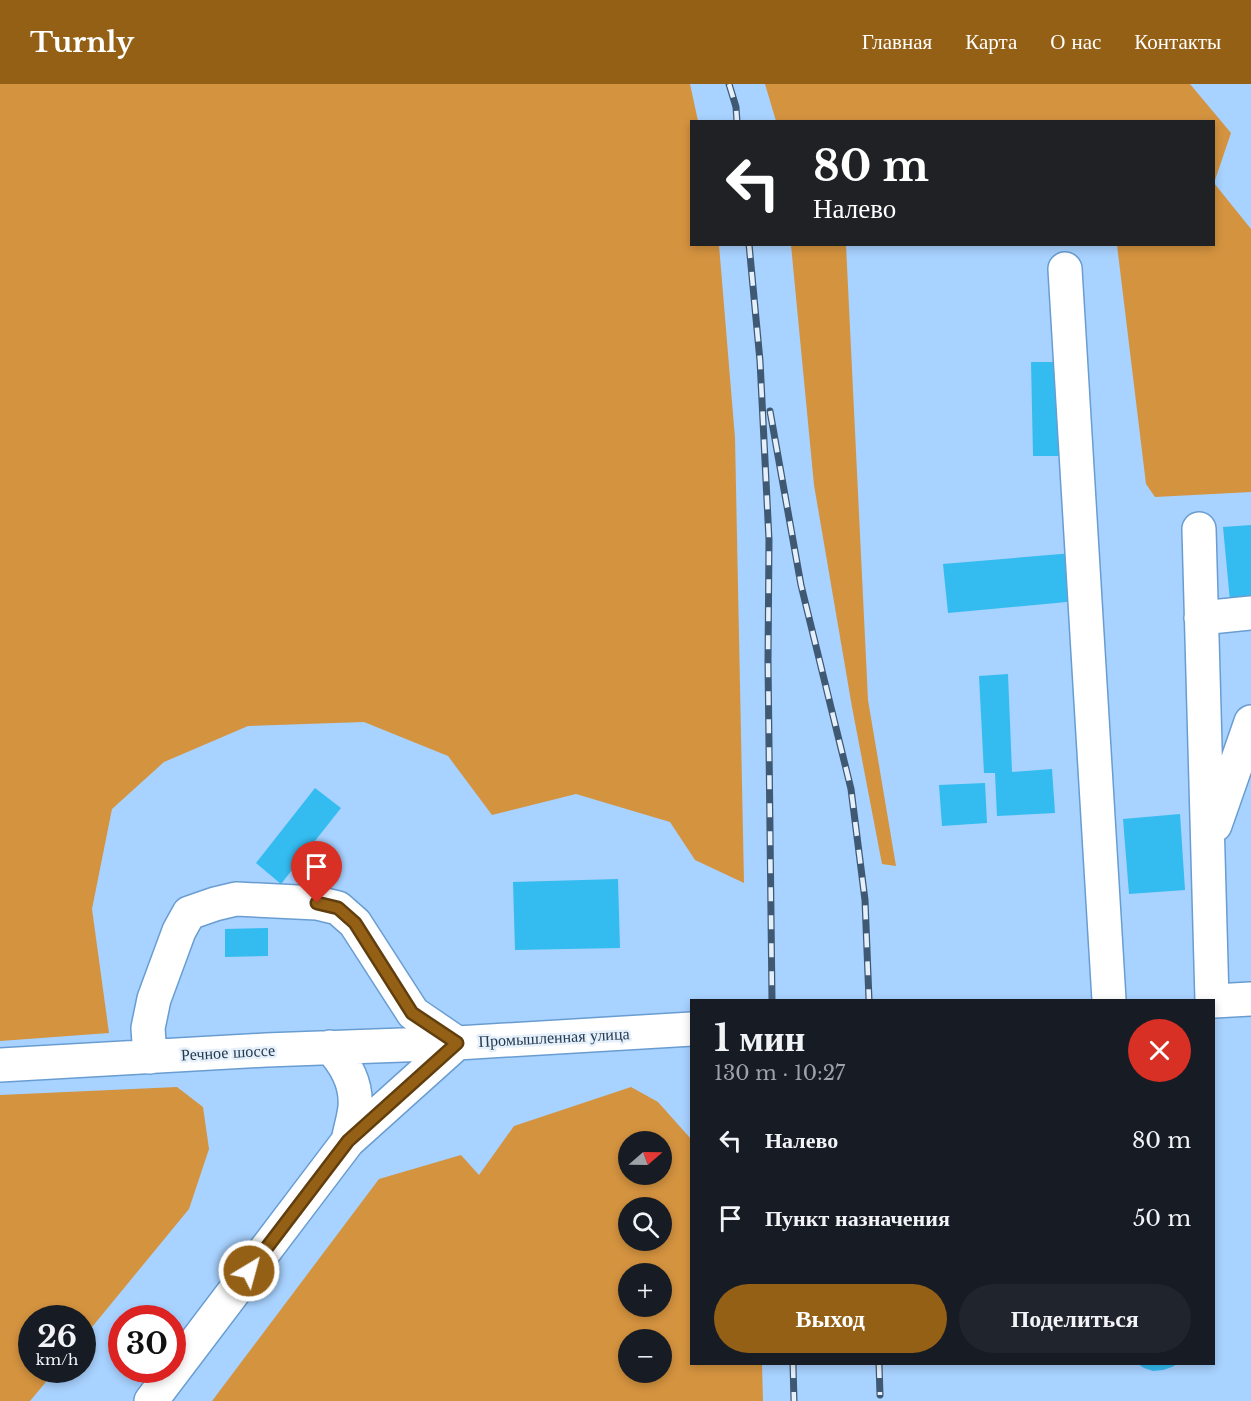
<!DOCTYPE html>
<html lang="ru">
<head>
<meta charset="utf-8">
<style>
	:root { --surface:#171b24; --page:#20242c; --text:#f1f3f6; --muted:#9ea1a6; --accent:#946015 }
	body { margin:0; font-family:"Libre Baskerville",serif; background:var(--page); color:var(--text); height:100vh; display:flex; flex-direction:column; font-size:22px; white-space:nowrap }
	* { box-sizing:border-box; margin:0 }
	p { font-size:20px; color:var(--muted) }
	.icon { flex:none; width:33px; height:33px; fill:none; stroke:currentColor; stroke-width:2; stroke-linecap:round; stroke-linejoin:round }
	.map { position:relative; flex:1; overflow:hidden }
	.drawer { position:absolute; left:690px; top:915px; width:525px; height:366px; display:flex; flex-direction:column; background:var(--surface); border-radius:0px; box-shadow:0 3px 9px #0003 }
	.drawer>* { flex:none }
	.banner { position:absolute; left:690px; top:36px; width:525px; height:126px; border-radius:0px; box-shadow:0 3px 9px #0003; background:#202124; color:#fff; overflow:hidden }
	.needle { width:39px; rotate:70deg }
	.tools { position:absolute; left:618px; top:1047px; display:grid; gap:12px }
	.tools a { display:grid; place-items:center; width:54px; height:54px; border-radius:50%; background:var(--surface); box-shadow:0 3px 9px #0003; font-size:30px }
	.speed { position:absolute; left:18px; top:1221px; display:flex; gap:12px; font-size:30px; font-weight:700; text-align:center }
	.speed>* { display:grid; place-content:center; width:78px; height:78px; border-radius:50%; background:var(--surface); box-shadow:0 3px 9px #0003; line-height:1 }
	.speed small { font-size:15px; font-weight:400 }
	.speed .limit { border:9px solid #d22; background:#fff; color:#111 }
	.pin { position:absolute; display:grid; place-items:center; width:51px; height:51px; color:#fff; margin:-62px -26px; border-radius:50% 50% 50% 0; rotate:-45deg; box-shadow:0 0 6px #0007 }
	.pin .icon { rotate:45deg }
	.me { position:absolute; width:66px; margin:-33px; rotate:37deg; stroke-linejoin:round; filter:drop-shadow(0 0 4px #0008) }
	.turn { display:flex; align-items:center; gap:21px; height:126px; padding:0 24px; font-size:27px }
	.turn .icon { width:78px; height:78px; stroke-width:2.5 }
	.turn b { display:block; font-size:42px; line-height:51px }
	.round { display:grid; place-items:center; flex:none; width:63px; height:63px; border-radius:32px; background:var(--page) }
	.summary { display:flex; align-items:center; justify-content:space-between; height:102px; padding:0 24px }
	h1 { font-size:36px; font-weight:700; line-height:45px }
	.primary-button { display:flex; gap:12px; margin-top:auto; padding:12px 24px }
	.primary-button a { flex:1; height:69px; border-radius:36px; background:var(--accent); color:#fff; font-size:24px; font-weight:700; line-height:69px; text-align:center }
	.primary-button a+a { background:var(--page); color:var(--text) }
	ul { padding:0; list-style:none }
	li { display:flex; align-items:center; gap:18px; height:78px; padding:0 24px }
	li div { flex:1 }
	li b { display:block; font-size:22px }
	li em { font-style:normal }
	header { display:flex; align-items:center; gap:36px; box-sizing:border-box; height:84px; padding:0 30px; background:var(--accent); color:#fff }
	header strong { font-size:28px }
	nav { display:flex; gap:33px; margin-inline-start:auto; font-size:21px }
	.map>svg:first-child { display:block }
	.green { fill:#d4933f; fill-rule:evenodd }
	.building { fill:#34bbf0 }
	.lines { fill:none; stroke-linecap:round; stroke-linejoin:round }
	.minor-casing { stroke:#699dd1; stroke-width:36 }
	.minor { stroke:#fff; stroke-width:33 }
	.rail-casing { stroke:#3f5973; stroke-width:7 }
	.rail { stroke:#e5f0fb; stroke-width:4.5; stroke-dasharray:14; stroke-linecap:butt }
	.route-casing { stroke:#603e0e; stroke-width:15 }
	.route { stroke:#946015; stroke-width:10 }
	.labels { text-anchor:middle; stroke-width:5; stroke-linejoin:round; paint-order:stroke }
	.street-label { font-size:16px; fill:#243a50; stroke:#e5f0fb }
</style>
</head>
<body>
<header>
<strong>Turnly</strong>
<nav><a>Главная</a><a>Карта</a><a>О нас</a><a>Контакты</a></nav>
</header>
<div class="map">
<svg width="1251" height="1317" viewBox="0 0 1251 1317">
	<rect width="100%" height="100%" fill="#a8d2ff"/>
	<path class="green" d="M0,0H690L698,37L692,38V160L719,161L735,354L744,799L695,776L670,738L576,710L492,731L448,672L364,638L248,642L164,678L112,725L92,825L109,949L0,957Z
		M765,0H1190L1231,49L1214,99L1251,145V408L1155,413L1146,400L1117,161L1214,160V38L776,37Z
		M791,161H846L868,616L896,782L882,780L852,623L814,401Z
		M177,1003L203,1023L209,1065L189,1125L83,1254L82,1234H32V1286H56L30,1317H0V1011Z
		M631,1003L658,1018L691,1055L692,1280H762L763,1317H212L379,1095L461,1071L479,1091L514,1042ZM628,1058H662V1090H628ZM628,1124H662V1156H628ZM628,1190H662V1222H628ZM628,1256H662V1288H628Z"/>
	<path class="building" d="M1031,278H1063L1065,372H1033Z
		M1251,441V515L1230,517L1223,443Z
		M1073,469L1077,517L948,529L943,480Z
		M1008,590L1012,688L1052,685L1055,729L997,732L995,689H984L979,592Z
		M985,699L987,739L942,742L939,701Z
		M315,704L341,724L281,800L256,779Z
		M1180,730L1185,806L1129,810L1123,735Z
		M618,795L620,864L515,866L513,798Z
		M268,844V872L225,873V845Z
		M1138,1280H1177L1172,1283L1163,1286L1153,1287L1144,1284Z"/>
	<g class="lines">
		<defs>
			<path id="minor" d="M1065,185L1109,916
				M1199,445L1212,916
				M1201,534L1251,529
				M1215,741L1251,638
				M1214,917L1251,915
				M330,963C346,980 357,999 355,1023C354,1034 350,1046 348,1057
				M150,973L148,944L154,915L179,847L189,829L215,820L236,815L317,819L338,824L355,839L413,929L457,959
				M0,981L266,966L457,959L692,945
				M151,1317L348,1057L457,959"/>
		</defs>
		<use href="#minor" class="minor-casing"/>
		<use href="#minor" class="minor"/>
		<defs>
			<path id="rail" d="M729,0L736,23L737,38
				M749,160L760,277L769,456L768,577L772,916
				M770,327L801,501L851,705L865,816L869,916
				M793,1280L794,1317
				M879,1280L880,1311"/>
		</defs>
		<use href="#rail" class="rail-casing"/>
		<use href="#rail" class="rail"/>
	</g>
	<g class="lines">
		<defs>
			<path id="route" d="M249,1187L348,1057L457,959L412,929L355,839L338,824L317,819"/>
		</defs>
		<use href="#route" class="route-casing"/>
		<use href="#route" class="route"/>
	</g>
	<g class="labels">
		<g class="street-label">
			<text transform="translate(554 953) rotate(-3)" y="6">Промышленная улица</text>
			<text transform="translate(228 968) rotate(-3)" y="6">Речное шоссе</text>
		</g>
	</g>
</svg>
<div class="tools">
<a><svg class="needle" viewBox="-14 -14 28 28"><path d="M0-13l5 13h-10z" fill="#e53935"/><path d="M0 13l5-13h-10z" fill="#9ea1a6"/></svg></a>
<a><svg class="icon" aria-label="search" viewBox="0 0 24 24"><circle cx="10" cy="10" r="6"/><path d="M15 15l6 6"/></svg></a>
<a>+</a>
<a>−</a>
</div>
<div class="speed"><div>26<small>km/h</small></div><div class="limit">30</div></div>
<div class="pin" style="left:317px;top:819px;background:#d93025"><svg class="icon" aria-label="arrive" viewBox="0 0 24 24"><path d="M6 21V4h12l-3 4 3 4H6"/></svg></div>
<svg class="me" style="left:249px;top:1187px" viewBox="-20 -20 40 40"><circle r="17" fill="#946015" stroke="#fff" stroke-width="3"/><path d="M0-11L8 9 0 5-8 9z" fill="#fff"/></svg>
<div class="banner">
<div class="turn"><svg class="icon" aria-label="left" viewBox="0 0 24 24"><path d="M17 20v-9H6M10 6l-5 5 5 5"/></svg><div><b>80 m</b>Налево</div></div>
</div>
<section class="drawer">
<div class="summary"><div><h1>1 мин</h1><p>130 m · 10:27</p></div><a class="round" style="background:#d93025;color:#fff"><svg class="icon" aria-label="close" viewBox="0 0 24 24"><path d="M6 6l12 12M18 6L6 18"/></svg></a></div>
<ul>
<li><svg class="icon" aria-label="left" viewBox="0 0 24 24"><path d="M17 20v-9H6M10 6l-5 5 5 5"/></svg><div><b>Налево</b></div><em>80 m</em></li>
<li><svg class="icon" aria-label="arrive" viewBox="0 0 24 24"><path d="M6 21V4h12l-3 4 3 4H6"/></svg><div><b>Пункт назначения</b></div><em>50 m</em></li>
</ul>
<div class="primary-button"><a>Выход</a><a>Поделиться</a></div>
</section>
</div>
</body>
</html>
